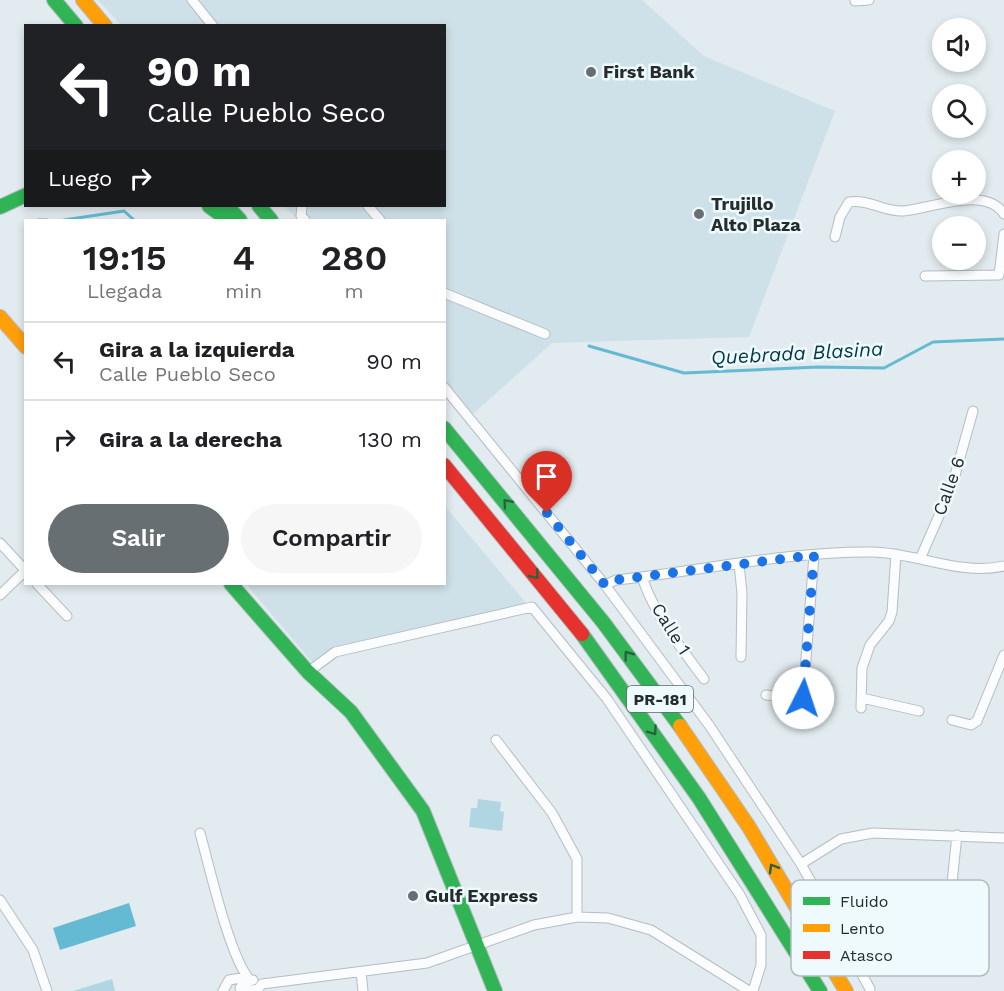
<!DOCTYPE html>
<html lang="es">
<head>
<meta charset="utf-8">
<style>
	:root { --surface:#fff; --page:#f6f6f6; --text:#202124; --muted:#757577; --line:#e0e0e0; --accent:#676f72 }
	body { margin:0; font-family:"Work Sans",sans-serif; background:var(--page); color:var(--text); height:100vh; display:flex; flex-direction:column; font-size:22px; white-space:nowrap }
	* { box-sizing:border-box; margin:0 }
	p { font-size:20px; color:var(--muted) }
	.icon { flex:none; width:33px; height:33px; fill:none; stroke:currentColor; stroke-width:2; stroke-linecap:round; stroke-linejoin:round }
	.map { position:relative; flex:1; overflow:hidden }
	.sheet { position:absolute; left:24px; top:219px; width:422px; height:366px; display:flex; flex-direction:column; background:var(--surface); border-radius:0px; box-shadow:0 3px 9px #0003 }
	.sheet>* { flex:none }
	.guide { position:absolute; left:24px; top:24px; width:422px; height:183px; border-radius:0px; box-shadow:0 3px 9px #0003; background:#202124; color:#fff; overflow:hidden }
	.controls { position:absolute; left:932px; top:18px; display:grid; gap:12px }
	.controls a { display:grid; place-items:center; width:54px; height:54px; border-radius:50%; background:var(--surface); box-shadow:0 3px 9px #0003; font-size:30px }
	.pin { position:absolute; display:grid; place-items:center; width:51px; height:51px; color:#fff; margin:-62px -26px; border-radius:50% 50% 50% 0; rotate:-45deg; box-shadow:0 0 6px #0007 }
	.pin .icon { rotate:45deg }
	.me { position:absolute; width:66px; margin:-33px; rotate:4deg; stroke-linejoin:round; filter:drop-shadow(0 0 4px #0008) }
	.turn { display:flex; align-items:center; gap:21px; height:126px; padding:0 24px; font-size:27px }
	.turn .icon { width:78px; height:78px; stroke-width:2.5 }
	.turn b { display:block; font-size:42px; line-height:51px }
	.then { display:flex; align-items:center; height:57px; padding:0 24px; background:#0003; gap:12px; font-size:22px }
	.eta { display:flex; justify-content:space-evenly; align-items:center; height:102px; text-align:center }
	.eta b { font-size:36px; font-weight:600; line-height:42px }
	.cta { display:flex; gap:12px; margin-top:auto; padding:12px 24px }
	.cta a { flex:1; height:69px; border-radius:36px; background:var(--accent); color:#fff; font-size:24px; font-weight:600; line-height:69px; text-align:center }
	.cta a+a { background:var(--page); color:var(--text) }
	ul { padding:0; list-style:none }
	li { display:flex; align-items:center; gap:18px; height:78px; padding:0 24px; border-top:2px solid var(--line) }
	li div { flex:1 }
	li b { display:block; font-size:22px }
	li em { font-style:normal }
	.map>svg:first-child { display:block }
	.built { fill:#cfe1e8 }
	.green { fill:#b0d6e3 }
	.water { fill:#64bad2 }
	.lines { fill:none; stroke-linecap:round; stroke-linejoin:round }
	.stream { stroke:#64bad2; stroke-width:3 }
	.street-casing { stroke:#b6bdc1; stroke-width:11 }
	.fast-casing { stroke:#b6bdc1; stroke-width:16 }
	.slow-casing { stroke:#b6bdc1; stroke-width:16 }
	.jam-casing { stroke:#b6bdc1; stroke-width:16 }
	.street { stroke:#fbfcfd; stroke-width:9 }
	.fast { stroke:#30b455; stroke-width:14 }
	.slow { stroke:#ff9f0a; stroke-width:14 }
	.jam { stroke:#e5322d; stroke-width:14 }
	.oneway { stroke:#29623e }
	.route { stroke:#1a73e8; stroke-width:10; stroke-dasharray:0 18 }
	.poi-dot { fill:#676f72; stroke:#effafe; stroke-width:2 }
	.labels { text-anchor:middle; stroke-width:5; stroke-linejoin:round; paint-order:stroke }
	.shield { fill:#effafe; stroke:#626a6c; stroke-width:1.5 }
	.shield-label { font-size:16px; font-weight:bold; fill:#252c2e }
	.poi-label { font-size:18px; font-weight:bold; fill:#252c2e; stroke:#effafe; text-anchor:start }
	.street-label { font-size:18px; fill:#252c2e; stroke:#effafe }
	.water-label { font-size:20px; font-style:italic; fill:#033947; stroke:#effafe }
	.key { fill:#effafe; stroke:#b2bcc0; stroke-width:1.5 }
	.key-label { font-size:16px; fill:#252c2e }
</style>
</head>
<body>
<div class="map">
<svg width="1004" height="991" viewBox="0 0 1004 991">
	<rect width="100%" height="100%" fill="#e2ebef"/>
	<path class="built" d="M98,0H642L704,56L835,111L749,337L552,343L473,414L444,382V220H298L284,206H444V26L121,25Z
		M444,505L527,604L333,649L312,662L246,584H444Z"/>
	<path class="green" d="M478,799L501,802L500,811L504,812L502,831L469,827L471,808H477Z
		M112,979L115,991H73Z"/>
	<path class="water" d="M129,903L136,926L60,950L53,928Z"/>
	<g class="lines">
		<path class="stream" d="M38,220H47
			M64,220L124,211L134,220
			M589,346L684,373L818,367L884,368L933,342L1004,339"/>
		<defs>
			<path id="street" d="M192,0L213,26
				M855,1L869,0
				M302,206L301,216L305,220
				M368,206L380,220
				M835,237L840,217L849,202C869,199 885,212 903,211C931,209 985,185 1004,214
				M925,276L999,275L1004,234
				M444,293L545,334
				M444,387L605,585L709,725L801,864L870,989
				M0,543L26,571
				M920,559L952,486L973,411
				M739,564L742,593L741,657
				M642,577C654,614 681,648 704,679
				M37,584L67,616
				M605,585L616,580C701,571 787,551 873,552C917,553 961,576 1004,566
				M0,595L26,570
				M308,672L335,652L532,607L607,699L740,895L761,935V965L753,991
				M766,695L822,701
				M803,698L814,555
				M862,698L919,711
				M861,708L862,668L870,645L889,621L892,612L896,554
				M952,720L971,725L977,721L1004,655
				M496,740L552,813L577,859V917
				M200,833C209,865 230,959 250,980
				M801,864L841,839L873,833L1004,838
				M951,892L957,835
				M0,900L33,950L47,991
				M361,972L363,991
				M262,984L427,963L534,925L577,917L608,918L651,930L749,991
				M240,988L244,983L253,980
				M240,988L247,991L258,989L262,984
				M223,991L229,980L247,977"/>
			<path id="fast" d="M54,0L76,26
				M209,206L228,220
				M227,206L240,220
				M259,206L271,220
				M0,207L26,195
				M444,428L603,622L680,726
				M231,584L308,672L351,712L423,811L495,991
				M582,634L699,798L820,991"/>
			<path id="slow" d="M83,0L105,26
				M0,317L26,347
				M680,726L749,827L846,991"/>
			<path id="jam" d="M444,465L582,634"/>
		</defs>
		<use href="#street" class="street-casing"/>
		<use href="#fast" class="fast-casing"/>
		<use href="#slow" class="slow-casing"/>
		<use href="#jam" class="jam-casing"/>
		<use href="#street" class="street"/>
		<use href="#fast" class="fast"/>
		<use href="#slow" class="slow"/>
		<use href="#jam" class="jam"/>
	</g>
	<defs><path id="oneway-chevron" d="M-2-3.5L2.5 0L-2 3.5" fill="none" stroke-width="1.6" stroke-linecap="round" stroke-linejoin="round" transform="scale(1.5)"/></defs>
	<g class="oneway">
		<use href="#oneway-chevron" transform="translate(507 503) rotate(-130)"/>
		<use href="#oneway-chevron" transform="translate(535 575) rotate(50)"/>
		<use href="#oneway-chevron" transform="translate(628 655) rotate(-127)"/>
		<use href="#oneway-chevron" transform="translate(653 731) rotate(54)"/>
		<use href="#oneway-chevron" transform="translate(773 868) rotate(-120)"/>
	</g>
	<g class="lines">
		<path class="route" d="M547,513L605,585L615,580L814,555L803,698"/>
	</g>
	<g class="poi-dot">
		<circle cx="591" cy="72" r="6"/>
		<circle cx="699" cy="214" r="6"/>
		<circle cx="413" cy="896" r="6"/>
	</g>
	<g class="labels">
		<rect class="shield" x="627" y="686" width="66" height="26" rx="4.5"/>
		<g class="shield-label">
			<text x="660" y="705">PR-181</text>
		</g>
		<g class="poi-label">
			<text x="603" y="78">First Bank</text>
			<text x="711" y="210">Trujillo<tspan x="711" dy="21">Alto Plaza</tspan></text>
			<text x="425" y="902">Gulf Express</text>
		</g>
		<g class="street-label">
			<text transform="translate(949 486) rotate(-70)" y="6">Calle 6</text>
			<text transform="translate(671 629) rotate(58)" y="6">Calle 1</text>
		</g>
		<g class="water-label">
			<text transform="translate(797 353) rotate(-3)" y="7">Quebrada Blasina</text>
		</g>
	</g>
	<rect x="791" y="880" width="198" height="96" rx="9" class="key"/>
	<rect x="803" y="897" width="27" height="8" fill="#30b455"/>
	<rect x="803" y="924" width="27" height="8" fill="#ff9f0a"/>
	<rect x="803" y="951" width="27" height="8" fill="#e5322d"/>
	<g class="key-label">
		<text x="840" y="907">Fluido</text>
		<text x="840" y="934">Lento</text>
		<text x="840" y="961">Atasco</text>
	</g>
</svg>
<div class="controls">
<a><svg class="icon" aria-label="sound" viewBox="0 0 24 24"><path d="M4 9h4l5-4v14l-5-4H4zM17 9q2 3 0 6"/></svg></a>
<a><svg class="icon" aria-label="search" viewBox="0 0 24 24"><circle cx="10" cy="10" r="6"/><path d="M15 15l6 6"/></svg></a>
<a>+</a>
<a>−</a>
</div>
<div class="pin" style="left:547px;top:513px;background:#d93025"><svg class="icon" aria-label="arrive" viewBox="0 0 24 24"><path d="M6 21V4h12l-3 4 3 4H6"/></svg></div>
<svg class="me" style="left:803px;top:698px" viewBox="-20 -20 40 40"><circle r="19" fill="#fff"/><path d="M0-13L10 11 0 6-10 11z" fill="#1a73e8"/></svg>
<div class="guide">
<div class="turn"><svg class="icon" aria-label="left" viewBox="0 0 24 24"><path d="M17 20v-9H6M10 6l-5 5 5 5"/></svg><div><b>90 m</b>Calle Pueblo Seco</div></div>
<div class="then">Luego<svg class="icon" aria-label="right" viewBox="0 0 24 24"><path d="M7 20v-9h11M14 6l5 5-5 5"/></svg></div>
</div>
<section class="sheet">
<div class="eta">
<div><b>19:15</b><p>Llegada</p></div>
<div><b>4</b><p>min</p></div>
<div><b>280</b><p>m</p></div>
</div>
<ul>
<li><svg class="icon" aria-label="left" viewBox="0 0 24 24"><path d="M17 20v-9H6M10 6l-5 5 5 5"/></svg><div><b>Gira a la izquierda</b><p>Calle Pueblo Seco</p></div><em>90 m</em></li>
<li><svg class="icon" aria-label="right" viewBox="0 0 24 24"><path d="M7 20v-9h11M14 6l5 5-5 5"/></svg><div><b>Gira a la derecha</b></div><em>130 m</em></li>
</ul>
<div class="cta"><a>Salir</a><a>Compartir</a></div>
</section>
</div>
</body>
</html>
